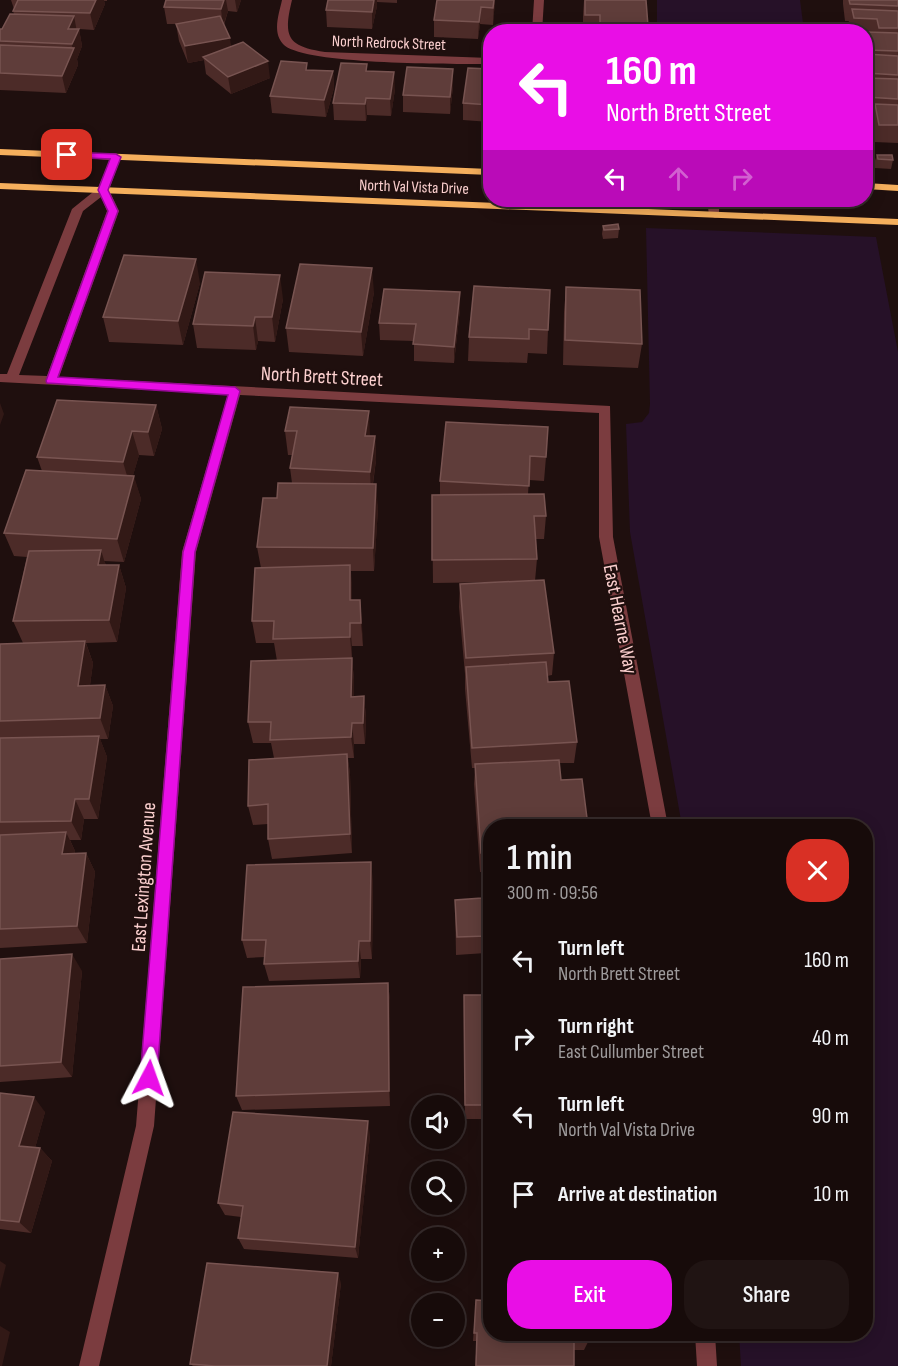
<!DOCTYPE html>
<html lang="en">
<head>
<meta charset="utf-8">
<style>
	:root { --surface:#170b0a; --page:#201413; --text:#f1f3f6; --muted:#9e9b9c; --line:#362b2b; --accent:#e90ee6 }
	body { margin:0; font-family:"Sofia Sans Condensed",sans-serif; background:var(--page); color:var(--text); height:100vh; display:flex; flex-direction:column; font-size:22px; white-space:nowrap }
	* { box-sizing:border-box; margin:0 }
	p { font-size:20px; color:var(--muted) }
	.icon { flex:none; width:33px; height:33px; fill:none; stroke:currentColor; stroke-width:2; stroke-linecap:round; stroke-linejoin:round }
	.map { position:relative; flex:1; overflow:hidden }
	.details { position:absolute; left:483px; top:819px; width:390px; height:522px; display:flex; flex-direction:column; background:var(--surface); border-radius:24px; box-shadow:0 3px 15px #0003,0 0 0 2px var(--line) }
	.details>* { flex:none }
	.hud { position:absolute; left:483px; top:24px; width:390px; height:183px; border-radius:24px; box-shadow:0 3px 15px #0003,0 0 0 2px var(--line); background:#e90ee6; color:#fff; overflow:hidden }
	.fabs { position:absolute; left:411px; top:1095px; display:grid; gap:12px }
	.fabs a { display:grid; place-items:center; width:54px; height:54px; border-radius:50%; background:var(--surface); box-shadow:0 3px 15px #0003,0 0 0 2px var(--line); font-size:30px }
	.pin { position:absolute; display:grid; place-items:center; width:51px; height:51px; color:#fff; margin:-26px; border-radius:12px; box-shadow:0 3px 9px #0006 }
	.me { position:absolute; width:66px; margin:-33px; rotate:4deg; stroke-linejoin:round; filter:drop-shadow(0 0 4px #0008) }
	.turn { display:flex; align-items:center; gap:21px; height:126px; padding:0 24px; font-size:27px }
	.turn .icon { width:78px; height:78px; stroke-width:2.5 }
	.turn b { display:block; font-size:42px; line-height:51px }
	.lanes { display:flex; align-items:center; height:57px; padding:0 24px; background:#0003; justify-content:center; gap:30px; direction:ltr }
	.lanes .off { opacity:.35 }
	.round { display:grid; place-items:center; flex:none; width:63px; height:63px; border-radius:24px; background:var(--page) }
	.overview { display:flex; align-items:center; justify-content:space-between; height:102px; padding:0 24px }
	h1 { font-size:36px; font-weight:600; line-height:45px }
	.action { display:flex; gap:12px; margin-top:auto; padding:12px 24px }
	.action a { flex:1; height:69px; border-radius:24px; background:var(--accent); color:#fff; font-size:24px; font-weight:600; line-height:69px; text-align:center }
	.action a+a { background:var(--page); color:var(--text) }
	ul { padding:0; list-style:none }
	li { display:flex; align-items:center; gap:18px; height:78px; padding:0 24px }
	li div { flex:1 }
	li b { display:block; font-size:22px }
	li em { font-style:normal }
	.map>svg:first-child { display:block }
	.green { fill:#261128 }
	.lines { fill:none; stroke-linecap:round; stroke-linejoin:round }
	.minor { fill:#7b3c3f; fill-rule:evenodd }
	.major { fill:#f5af5d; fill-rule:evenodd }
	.wall { fill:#4c2b28 }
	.shaded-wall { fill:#321916 }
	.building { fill:#5f3d3a; stroke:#785451; stroke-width:1.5 }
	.route { fill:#e90ee6; stroke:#970996; stroke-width:1.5 }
	.labels { text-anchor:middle; stroke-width:4.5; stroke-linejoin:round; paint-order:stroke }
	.far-street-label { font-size:16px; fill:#fcd0cf; stroke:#1f0f0e }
	.street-label { font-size:20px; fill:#fcd0cf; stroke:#1f0f0e }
</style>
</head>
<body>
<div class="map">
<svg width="898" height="1366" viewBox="0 0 898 1366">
	<rect width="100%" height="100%" fill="#1f0f0e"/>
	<path class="green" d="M657,0H800L804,31H657Z
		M646,228L876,237L898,352V1366H741L739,1334H866V826H682L630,532L626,424L642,422L649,413L650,404Z"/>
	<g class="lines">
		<path class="minor" d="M282,0H292C283,37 287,46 325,52L490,58V64C456,64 301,65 283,44C272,32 279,14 282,0Z
			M534,0H544L542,32H532Z
			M116,154L121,157L109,190L119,211L59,377L610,406L613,537L668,826H652L599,537V413L240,395L196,552L154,1126L99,1366H79L136,1126L182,552L228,394L0,382V374H7L72,209L98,188L111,157ZM101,197L107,211L47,376L19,375L83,211Z
			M707,200H719V217L715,218L709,215Z
			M695,1334H715L717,1366H697Z"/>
		<path class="major" d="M0,149L490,169V175L0,155Z
			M0,183L898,219V225L0,189Z
			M866,183L898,185V191L866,189Z"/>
	</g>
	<path class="wall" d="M11,0H107V1H104L105,4L94,30L79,29L82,46L77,59L78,65L66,93L0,90V29H2L14,14L13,11L14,9Z
		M166,0H241L237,12L228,11L224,25L231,46L270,78L231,94L206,74L204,60L188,63L179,41L176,24H177H167L164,7Z
		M328,0H397V3L377,2V6L372,29L327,27L326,10Z
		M495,0L493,25L480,24L478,39L434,37V20Z
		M584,0L648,26V32H583V15Z
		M843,0H898V143L874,142L870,121L872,115H866V32H849L847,26L849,21H845L843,4Z
		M453,69V86L450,114L403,112V95Z
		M490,69V128V122L463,120V103Z
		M308,70L333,71L334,88L326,117L272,113L270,96Z
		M367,72L395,89L391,116L367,115L366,121L334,120L333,103Z
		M877,155L893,160L891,169L875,168L874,163Z
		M603,226L619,229L618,238L603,239L602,234Z
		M200,283L183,345L109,342L103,317Z
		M474,286L548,330L547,354L528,353L527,363L468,361L469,337Z
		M566,287L642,344L638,368L563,365L564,312Z
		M374,292L363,356L289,352L286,328Z
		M283,299L275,342L258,341L256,350L197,348L193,324Z
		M460,309L454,363L414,361V341L380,340L379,323Z
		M156,405L162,429L154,456L139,455L133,475L141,499L124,562L104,561L106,565H119L126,588L117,642L86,643L93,663L90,685H105L113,706L108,739H100L107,757L98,819H84L81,840H70L75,851V854L86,853L95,872L87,943L0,948V644L23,643L13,621L27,557L14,556L4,533L42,471L37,457Z
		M446,422L546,457L544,481L529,480L528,494L546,516L544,539H536L537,559L535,581L554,653L552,675L547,676L548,682L577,742L574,763H559L490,826V872H480L474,784L475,768H472L465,689V674L459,607L460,584L505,582L433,583L432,495H440V481Z
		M285,431L375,436L376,460L373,484L378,508L374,571H351L352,600H360L363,646H352V659L354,680V697L364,696L366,718L365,744H354V758H348L350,774L352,853L272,859L268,839V824L253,825L248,806L274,758L271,743H253L248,722L277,661L274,643H256L252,621L261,568L257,547L277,498L292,483L290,468L292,455H288Z
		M373,881L372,959H361L360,978L269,981L264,964L265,957L247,958L242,940Z
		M482,881H490V1119H465L464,995H489L486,953L456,955L455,900L481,898Z
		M0,959L82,971L72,1077L0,1082Z
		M388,983L390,1000V1106L242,1110L236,1096Z
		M0,1093L45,1112L35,1148H40L52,1161L31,1233L0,1229Z
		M370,1135L358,1258L244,1249L238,1238L241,1217L225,1215L218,1203Z
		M490,1198V1282H486Z
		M341,1283L331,1366H193L190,1364Z
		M476,1300L588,1342L584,1350H574V1366H475L477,1341H473Z"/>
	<path class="shaded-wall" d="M96,0H104L105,4L94,30L90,13Z
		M224,0H226L228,11L223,26L221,9Z
		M235,0H241L237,12Z
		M374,0H377V6L372,29V12Z
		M494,0H495L494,12L493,25Z
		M481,7L480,24L478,39L479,22Z
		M74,16L77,32L79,29L82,46L77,59L78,65L66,93L62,76L73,50L68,29Z
		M230,38L232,55L203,57L204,60L188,63L185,46Z
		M268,61L270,78L231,94L228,77Z
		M453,69V86L450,114V97Z
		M333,71L334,88L326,117L324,100Z
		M394,72L395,89L391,116L390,99Z
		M366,98L367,115L366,121L365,104Z
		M196,259L200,283L183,345L178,321Z
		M372,268L374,292L363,356L361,332Z
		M280,275L283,299L275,342L272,317Z
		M460,292V309L454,363V347Z
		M255,317L258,341L256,350L253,326Z
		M0,403L4,414L0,425Z
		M156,405L162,429L154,456L148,432Z
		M369,411L370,435L367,460L365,436Z
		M132,431L139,455L130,486L123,462Z
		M375,436L376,460L371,495L370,472Z
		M134,476L141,499L124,562L117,539Z
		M376,484L378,508L374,571L373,548Z
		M101,550L108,573L98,565Z
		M119,565L126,588L117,642L109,620Z
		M350,565L352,588V622L350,600Z
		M360,600L362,622L363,646L361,623Z
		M350,623L352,646V659L350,637Z
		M85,641L93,663L87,707L78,686Z
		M352,658L354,680V718L351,697Z
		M105,685L113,706L108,739L100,718Z
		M364,696L366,718L365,744L363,723Z
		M352,723L354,744V758L351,737Z
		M99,736L107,757L98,819L89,799Z
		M347,754L350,774L352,853L350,834Z
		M75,799L84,819L81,840L71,821Z
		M66,832L75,851L72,873L62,854Z
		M86,853L95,872L87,943L77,926Z
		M371,862L373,881L372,959L370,941Z
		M359,941L361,959L360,978L358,961Z
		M72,954L82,971L72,1077L61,1062Z
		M388,983L390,1000V1106L389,1091Z
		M34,1097L45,1112L32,1159L19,1146Z
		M368,1121L370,1135L358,1258L355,1247Z
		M40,1148L52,1161L31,1233L19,1222Z
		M0,1261L6,1265L0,1289Z
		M338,1273L341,1283L331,1366H327Z
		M0,1326L10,1332L2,1366H0Z"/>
	<path class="building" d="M18,0H96L90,13L13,11Z
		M166,0H224L221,9L164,7Z
		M328,0H374L372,12L326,10Z
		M437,0H494L493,8L481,7L479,22L434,20Z
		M585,0H646L648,26L600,25V15H585Z
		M849,0H898V6L850,4Z
		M852,9L898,11V28H879L877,19L854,18Z
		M10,14L74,16L68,29H79L72,44L0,41V29H2Z
		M220,16L230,38L185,46L176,24Z
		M866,32L898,33V51L866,50Z
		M243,42L268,61L228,77L203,57Z
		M0,45L74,48L62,76L0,73Z
		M866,54L898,56V75L866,73Z
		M281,61L307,63L306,70L333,71L324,100L270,96Z
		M341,63L367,64L366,71L394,72L390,99L366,98L365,104L333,103Z
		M407,67L453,69L450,97L403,95Z
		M468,68L490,69V105L463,103Z
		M866,78L898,79V99L866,97Z
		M875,104L898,105V125H879Z
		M877,155H892L893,160L878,159Z
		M618,224L619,229L604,230L603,226Z
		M124,255L196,259L178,321L103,317Z
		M300,264L372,268L361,332L286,328Z
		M205,272L280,275L272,317H255L253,326L193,324Z
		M474,286L550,290L548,330L529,329V339L469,337Z
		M566,287L640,290L642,344L565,340Z
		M384,289L460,292L454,347L413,344L416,324L379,323Z
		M57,400L156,405L148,432L132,431L123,462L37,457Z
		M290,407L369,411L365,436H375L370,472L290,468L297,431H285Z
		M446,422L548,427L546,457L530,456L529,486L440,481Z
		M26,470L134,476L117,539L4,533Z
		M278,483L376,484L373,548L257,547L263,498H277Z
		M544,494L546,516H534L537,559L432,560V495Z
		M101,550L98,565H119L109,620L13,621L29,551Z
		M350,565V600H360L361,623H350V637L273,639L274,621H252L255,568Z
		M544,580L554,653L466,658L460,584Z
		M85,641L78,686L105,685L100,718L0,721V644Z
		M352,658L351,697L364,696L363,723H352L351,737L270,740L271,722H248L251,661Z
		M546,662L548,682L569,681L577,742L472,748L466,667Z
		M99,736L89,799H75L71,821L0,822V738Z
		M347,754L350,834L268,839V804L248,806L249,760Z
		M559,760L561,780L582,779L588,826H490V853H481L475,764Z
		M66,832L62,854L86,853L77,926L0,929V835Z
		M371,862L370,941H359L358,961L264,964L266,940H242L247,865Z
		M482,881H490V979L487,936L457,937L455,900L482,898Z
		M72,954L61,1062L0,1066V959Z
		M388,983L389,1091L236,1096L243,987Z
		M464,995H490V1105H465Z
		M0,1093L34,1097L19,1146L40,1148L19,1222L0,1220Z
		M233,1112L368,1121L355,1247L238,1238L243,1206L218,1203Z
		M490,1210V1272H487Z
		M207,1263L338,1273L327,1366H215L190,1364Z
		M476,1300L490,1301V1334H588V1342L574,1341V1366H476L477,1333H474Z"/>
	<path class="route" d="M67,152L116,154L121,157L108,190L118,211L58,377L235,387L240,391L195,552L157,1078L154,1084L149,1086L143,1084L140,1078L183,552L228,395L47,383L46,381L108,211L98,190L110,159L63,157V153Z"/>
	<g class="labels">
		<g class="far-street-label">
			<text transform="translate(389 42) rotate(2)" y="6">North Redrock Street</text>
			<text transform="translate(414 186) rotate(2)" y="6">North Val Vista Drive</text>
		</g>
		<g class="street-label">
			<text transform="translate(322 376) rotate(3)" y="7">North Brett Street</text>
			<text transform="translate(621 619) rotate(79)" y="7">East Hearne Way</text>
			<text transform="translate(143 877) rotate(-86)" y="7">East Lexington Avenue</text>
		</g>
	</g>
</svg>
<div class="fabs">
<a><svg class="icon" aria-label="sound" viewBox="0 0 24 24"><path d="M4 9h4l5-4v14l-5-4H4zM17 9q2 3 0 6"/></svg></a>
<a><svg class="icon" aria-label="search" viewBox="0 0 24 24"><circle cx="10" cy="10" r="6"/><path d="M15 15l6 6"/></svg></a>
<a>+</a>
<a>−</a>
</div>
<div class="pin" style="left:67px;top:155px;background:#d93025"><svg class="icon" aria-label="arrive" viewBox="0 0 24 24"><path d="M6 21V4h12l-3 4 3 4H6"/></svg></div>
<svg class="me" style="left:149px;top:1078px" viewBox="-20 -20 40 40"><path d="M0-17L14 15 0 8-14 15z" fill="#e90ee6" stroke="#fff" stroke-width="4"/></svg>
<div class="hud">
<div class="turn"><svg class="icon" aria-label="left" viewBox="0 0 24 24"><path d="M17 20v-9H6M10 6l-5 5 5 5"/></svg><div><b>160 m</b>North Brett Street</div></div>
<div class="lanes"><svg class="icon" aria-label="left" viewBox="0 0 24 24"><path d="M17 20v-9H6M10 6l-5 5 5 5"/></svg><svg class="icon off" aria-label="ahead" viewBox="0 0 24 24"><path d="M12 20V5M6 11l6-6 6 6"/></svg><svg class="icon off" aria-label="right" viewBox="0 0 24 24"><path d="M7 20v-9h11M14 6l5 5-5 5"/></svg></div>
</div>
<section class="details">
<div class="overview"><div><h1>1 min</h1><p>300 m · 09:56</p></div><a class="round" style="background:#d93025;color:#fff"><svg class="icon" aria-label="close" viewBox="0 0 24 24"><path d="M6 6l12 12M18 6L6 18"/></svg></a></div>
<ul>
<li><svg class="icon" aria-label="left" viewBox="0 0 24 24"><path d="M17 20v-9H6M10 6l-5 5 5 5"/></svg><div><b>Turn left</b><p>North Brett Street</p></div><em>160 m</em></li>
<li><svg class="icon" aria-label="right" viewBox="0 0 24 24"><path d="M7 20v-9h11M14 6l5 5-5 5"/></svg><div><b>Turn right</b><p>East Cullumber Street</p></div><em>40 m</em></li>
<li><svg class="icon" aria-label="left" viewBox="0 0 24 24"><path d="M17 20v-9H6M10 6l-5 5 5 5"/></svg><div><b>Turn left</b><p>North Val Vista Drive</p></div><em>90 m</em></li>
<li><svg class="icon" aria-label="arrive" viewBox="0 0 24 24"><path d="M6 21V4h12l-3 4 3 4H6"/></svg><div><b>Arrive at destination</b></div><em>10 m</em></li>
</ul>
<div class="action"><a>Exit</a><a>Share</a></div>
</section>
</div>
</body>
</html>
